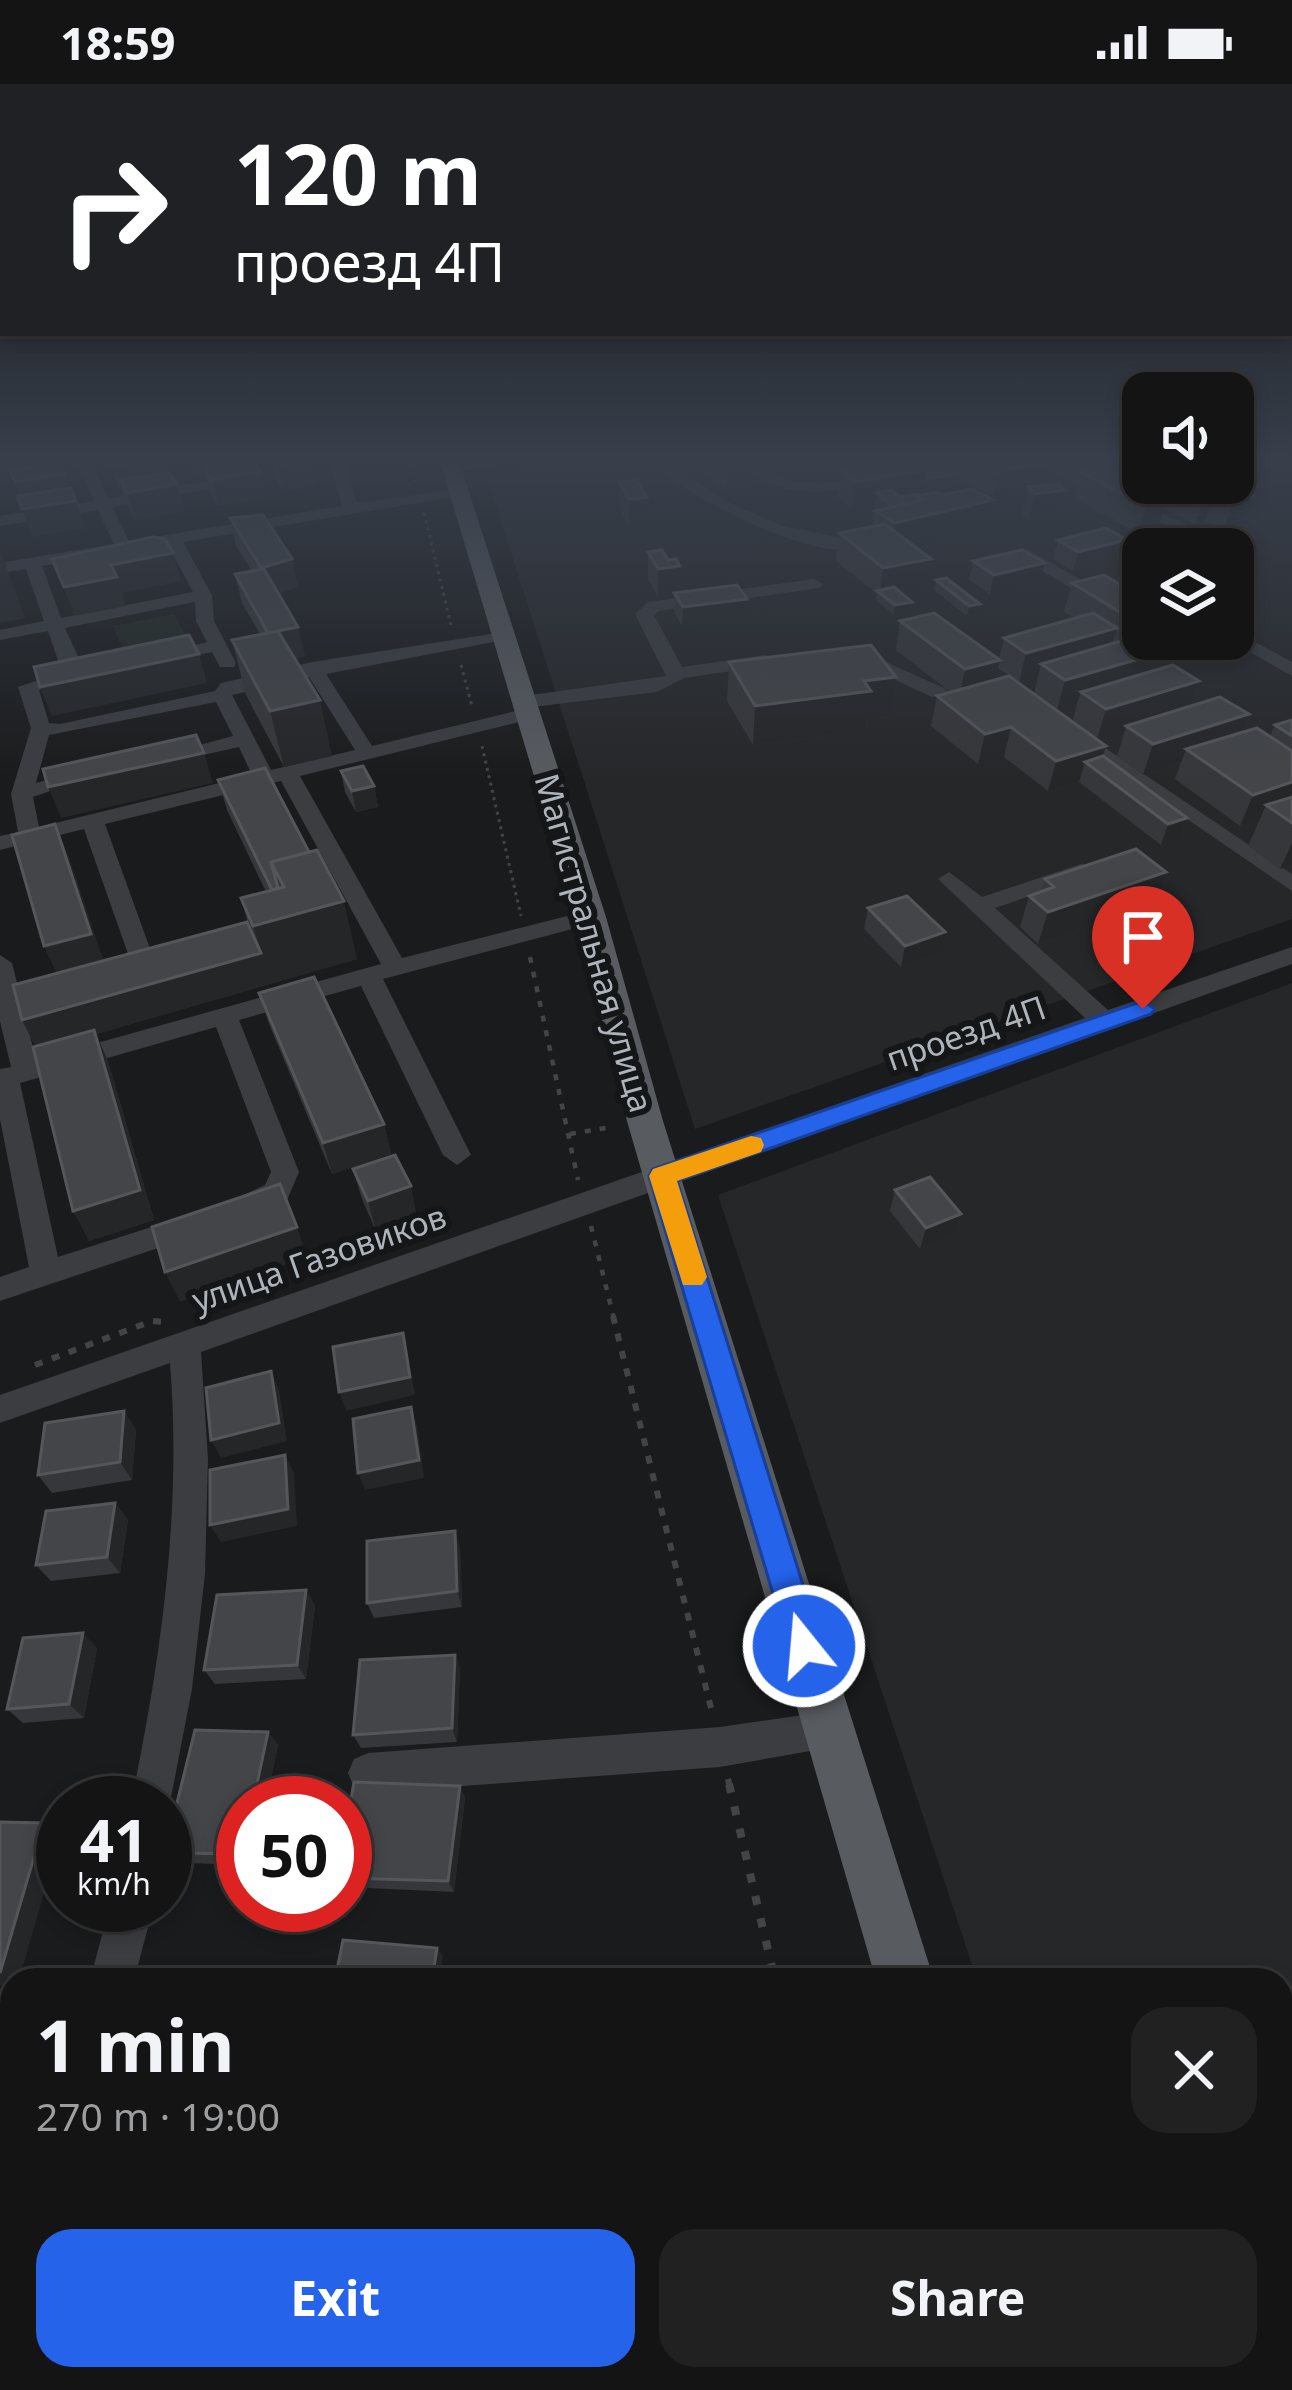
<!DOCTYPE html>
<html lang="en">
<head>
<meta charset="utf-8">
<style>
	:root { --surface:#141415; --page:#212122; --text:#f1f3f6; --muted:#9d9ea0; --line:#333334; --accent:#2563eb }
	body { margin:0; font-family:"Noto Sans",sans-serif; background:var(--page); color:var(--text); height:100vh; display:flex; flex-direction:column; font-size:45px; white-space:nowrap }
	* { box-sizing:border-box; margin:0 }
	p { font-size:39px; color:var(--muted) }
	.icon { flex:none; width:66px; height:66px; fill:none; stroke:currentColor; stroke-width:2; stroke-linecap:round; stroke-linejoin:round }
	.map { position:relative; flex:1; overflow:hidden }
	.side { position:absolute; left:0px; top:1884px; width:1293px; height:423px; display:flex; flex-direction:column; background:var(--surface); border-radius:36px 36px 0 0; box-shadow:0 6px 18px #0003,0 0 0 3px var(--line) }
	.side>* { flex:none }
	.top-card { position:absolute; left:0px; top:0px; width:1293px; height:252px; box-shadow:0 6px 18px #0003,0 0 0 3px var(--line); background:#202124; color:#fff; overflow:hidden }
	.fabs { position:absolute; left:1122px; top:288px; display:grid; gap:24px }
	.fabs a { display:grid; place-items:center; width:132px; height:132px; border-radius:24px; background:var(--surface); box-shadow:0 6px 18px #0003,0 0 0 3px var(--line); font-size:60px }
	.speed { position:absolute; left:36px; top:1692px; display:flex; gap:24px; font-size:60px; font-weight:700; text-align:center }
	.speed>* { display:grid; place-content:center; width:156px; height:156px; border-radius:50%; background:var(--surface); box-shadow:0 6px 18px #0003,0 0 0 3px var(--line); line-height:1 }
	.speed small { font-size:30px; font-weight:400 }
	.speed .limit { border:18px solid #d22; background:#fff; color:#111 }
	.pin { position:absolute; display:grid; place-items:center; width:102px; height:102px; color:#fff; margin:-123px -51px; border-radius:50% 50% 50% 0; rotate:-45deg; box-shadow:0 0 12px #0007 }
	.pin .icon { rotate:45deg }
	.me { position:absolute; width:132px; margin:-66px; rotate:343deg; stroke-linejoin:round; filter:drop-shadow(0 0 9px #0008) }
	.turn { display:flex; align-items:center; gap:42px; height:252px; padding:0 36px; font-size:54px }
	.turn .icon { width:156px; height:156px; stroke-width:2.5 }
	.turn b { display:block; font-size:84px; line-height:102px }
	.round { display:grid; place-items:center; flex:none; width:126px; height:126px; border-radius:36px; background:var(--page) }
	.overview { display:flex; align-items:center; justify-content:space-between; height:204px; padding:0 36px }
	h1 { font-size:72px; font-weight:700; line-height:90px }
	.cta { display:flex; gap:24px; margin-top:auto; padding:24px 36px }
	.cta a { flex:1; height:138px; border-radius:36px; background:var(--accent); color:#fff; font-size:48px; font-weight:700; line-height:138px; text-align:center }
	.cta a+a { background:var(--page); color:var(--text) }
	.status { display:flex; justify-content:space-between; align-items:center; height:84px; padding:0 60px; background:var(--surface); direction:ltr }
	.status svg { height:33px; fill:currentColor }
	.map>svg:first-child { display:block }
	.built { fill:#262729; fill-rule:evenodd }
	.green { fill:#212720 }
	.lines { fill:none; stroke-linecap:round; stroke-linejoin:round }
	.path-far3 { stroke:#424548; stroke-width:3; stroke-dasharray:3 4.5; stroke-linecap:butt }
	.path-far2 { stroke:#424548; stroke-width:4.5; stroke-dasharray:6 9; stroke-linecap:butt }
	.path-far1 { stroke:#424548; stroke-width:6; stroke-dasharray:8 10; stroke-linecap:butt }
	.path { stroke:#424548; stroke-width:8; stroke-dasharray:9 14; stroke-linecap:butt }
	.minor { fill:#3b3d41; fill-rule:evenodd }
	.major { fill:#585b60; fill-rule:evenodd }
	.wall { fill:#36373a; fill-rule:evenodd }
	.shaded-wall { fill:#252628 }
	.building { fill:#434548; stroke:#54565a; stroke-width:3 }
	.route { fill:#2563eb; stroke:#184099; stroke-width:3 }
	.slow { fill:#f59e0b }
	.labels { text-anchor:middle; stroke-width:12; stroke-linejoin:round; paint-order:stroke }
	.street-label { font-size:33px; fill:#aeb4bb; stroke:#151617 }
</style>
</head>
<body>
<div class="status"><b>18:59</b><svg viewBox="0 0 49 12"><path d="M0 12V9h3v3zM5 12V6h3v6zM10 12V3h3v9zM15 12V0h3v12zM26 1h20v11H26zM47 4h2v5h-2z"/></svg></div>
<div class="map">
<svg width="1292" height="2306" viewBox="0 0 1292 2306">
	<rect width="100%" height="100%" fill="#1a1b1c"/>
	<path class="built" d="M575,374H1143V399H1233V374H1292V835L695,1045L486,390ZM1143,465H1233V555H1143Z
		M1292,899V2306H1112L1108,2295H1281V1896H977L718,1111Z"/>
	<path class="green" d="M174,530L190,560L127,573L113,542Z"/>
	<g class="lines">
		<path class="path-far3" d="M409,374L415,398
			M424,429L451,541
			M461,581L472,622
			M482,662L521,832"/>
		<path class="path-far2" d="M530,873L578,1096
			M570,1050L611,1043
			M591,1142L614,1235"/>
		<path class="path-far1" d="M613,1232L713,1632
			M35,1281L152,1237L165,1238
			M728,1695L730,1703"/>
		<path class="path" d="M729,1700L775,1896
			M865,2295L868,2306"/>
		<path class="minor" d="M39,374H72L0,388V380Z
			M75,374H89L108,414L247,391L255,396L112,423L129,457L342,422L329,374H343L357,419L464,404V410L459,412L183,458L212,511L214,537L236,579L234,583H220L212,568L159,579L150,573L207,558L196,537L195,518L65,544L86,590L39,606L49,639L60,640L215,607L221,599L312,578L510,547L513,551L504,556L326,590L372,662L528,624L535,626V634L300,692L402,874L591,826L603,833L599,838L383,895L471,1071L457,1081L443,1071L361,902L239,936L299,1088L287,1116L249,1132L239,1129L234,1121L239,1113L265,1101L271,1088L216,943L20,999L58,1173L192,1130L203,1133L207,1141L203,1149L0,1217V1193L29,1183L0,1035V985L11,983L0,937V871L12,879L21,915L58,905L71,913L67,919L25,931L36,976L381,880L281,697L105,740L157,884L145,892L133,884L84,745L0,766V752L18,748L11,710L31,644L18,603L62,588L48,547L0,556V546L44,537L26,485L0,489V479L114,460L98,426L0,442V432L94,417ZM168,461L193,508L61,534L42,482ZM309,593L355,666L271,686L232,611ZM216,618L233,652L152,674L162,680L239,663L252,691L39,743L33,713L96,691L86,685L36,699L49,651Z
			M500,374H534L452,389L445,385Z
			M645,374H661L730,419L783,442L872,460C826,489 680,409 645,374Z
			M727,374C745,373 754,381 771,389C803,404 833,401 866,391L870,385L865,374H879L884,385L876,397C823,415 771,412 727,374Z
			M1022,374H1040L1216,454L1202,457Z
			M1249,374H1267L1291,386L1279,389Z
			M1027,465L1097,505L1143,510V520L1087,514L1021,474V466Z
			M814,495L823,500L820,504L659,527L654,531L682,583L765,571L772,573V581L684,594L657,608L524,624L514,618L524,612L666,592L635,530L648,518Z
			M1233,546L1292,578V592L1227,555H1233Z
			M855,564L946,605L949,609L932,613L848,574V566Z
			M1070,640L1292,790V807L1063,650V642Z
			M1081,780L1089,782V792L995,824L1108,926L1292,863V880L201,1268L208,1375L205,1490L192,1605L167,1734L165,1719H131C161,1574 182,1428 170,1279L0,1339V1311L1085,934L938,795L949,788L982,813Z
			M830,1627L844,1633L850,1647L844,1661L720,1683L368,1709L354,1703L348,1689L354,1675L368,1669L720,1643Z
			M110,1821H154L134,1896H90Z
			M12,2189V2269L0,2274V2194Z"/>
		<path class="major" d="M439,374H458L606,833L663,1037L934,1896H876L627,1037L576,833Z
			M992,2295H1060L1063,2306H995Z"/>
	</g>
	<path class="wall" d="M102,374H162L166,388L177,400L184,427L135,436L128,423L123,408L122,409L115,396L111,385H108Z
		M191,374H245V376L260,387L266,414L218,422L210,410L206,394L202,395L194,383Z
		M271,374H312L316,402L284,407L276,396Z
		M680,374H752L751,400L727,406L680,375Z
		M816,374H856L829,382Z
		M928,374H1026L1032,402L1066,406L1059,433L1029,436L1022,430L1027,407L993,414L942,383V380H939Z
		M1055,374H1143V399H1224L1254,412L1245,439L1224,446L1205,437L1195,440L1164,425L1158,443L1138,449L1075,415L1081,388H1083Z
		M878,381L947,408L940,410L943,411L993,416L988,444L913,462L931,475L926,503L900,508L912,518L910,527L894,531L876,516L877,510L836,477L839,449L873,443L875,421L852,425L837,412L840,386Z
		M619,398L647,441L629,443L620,424Z
		M230,434L298,503L279,509L305,572L294,574L332,672L284,683L246,611L232,556L260,550L242,519L235,490L252,487L236,462Z
		M1058,456L1122,474L1073,487L1053,475Z
		M648,468L680,482V508L746,534L682,542L674,528V511L658,513L648,496Z
		M973,477L1041,498L990,510L969,496Z
		M936,496L980,520L978,530L967,532L934,506Z
		M1072,499L1143,514V555H1176L1173,566L1157,570L1152,587L1199,597L1191,622L1249,630L1241,648L1270,652L1275,641L1292,636V781L1280,785L1248,762L1260,735L1240,742L1175,695L1181,678L1143,691L1117,672L1125,647L1097,655L1103,672L1187,734L1179,755L1161,761L1079,698L1048,707L1004,673L978,680L931,642L937,612L950,608L896,566L900,537L999,575L1004,554L1075,534L1064,528ZM998,584L1019,598L1038,593L1034,610L1057,626L1077,620L1072,638L995,596Z
		M729,578L889,632L867,635L866,646L753,661L727,617Z
		M341,687L374,702L378,723L356,728L345,708Z
		M218,696L357,875L96,950L108,977L154,1136L89,1157L36,963L22,936L57,889L44,862L68,771L103,877L249,843L241,814L266,808L227,726Z
		M1045,795L1154,819L1038,860L1020,843L1029,812L1041,808Z
		M868,824L941,869L901,883L864,845Z
		M259,909L384,1040L391,1070L332,1090L269,940Z
		M353,1085L417,1133L376,1147L362,1115Z
		M895,1106L961,1130L955,1151L920,1165L890,1127Z
		M124,1327L136,1346L132,1396L52,1409L38,1391Z
		M115,1419L128,1436L120,1489L51,1497L36,1481Z
		M460,1463L462,1523L374,1534L367,1519Z
		M306,1506L315,1522L306,1595L215,1600L204,1586Z
		M97,1564L84,1634L23,1639L7,1625Z
		M455,1571L460,1585L457,1658L361,1664L353,1651Z
		M268,1648L278,1661L266,1719H243V1781L189,1779L176,1769L181,1747L172,1739Z
		M460,1702L465,1714L454,1808L346,1803L345,1749Z"/>
	<path class="shaded-wall" d="M20,374H58L74,417H76L85,444L32,453L22,425H24L7,376Z
		M162,374L169,400L120,396L123,408L122,409L114,382Z
		M196,374H245L248,387L203,383L206,394L202,395Z
		M304,374H312L316,402L284,407L278,381Z
		M600,374H637V375L600,382Z
		M752,374L751,400L727,406L728,379Z
		M829,374H856L829,382Z
		M1037,380L1032,406L1028,403L1027,407L993,414L998,388Z
		M927,386L950,391L947,408L888,418L877,409L875,421L852,425L855,398Z
		M260,387L266,414L218,422L212,396Z
		M177,400L184,427L135,436L127,409Z
		M1066,406L1059,433L1029,436L1035,410Z
		M1214,410L1205,437L1195,440L1203,413Z
		M1254,412L1245,439L1224,446L1233,418Z
		M647,414V441L629,443V415Z
		M993,416L988,444L891,467L895,439Z
		M1167,416L1158,443L1138,449L1146,422Z
		M1127,456L1122,474L1073,487L1078,468Z
		M0,465L25,534L0,539Z
		M173,469L181,497L122,509L126,522L74,532L64,503L111,481Z
		M292,475L298,503L267,513L261,484Z
		M931,475L926,503L883,512L880,509L883,484Z
		M1045,479L1041,498L990,510L994,491Z
		M680,482V510L658,513V485Z
		M747,515L746,534L682,542L683,523Z
		M912,518L910,527L894,531L895,521Z
		M980,520L978,530L967,532L969,522Z
		M298,543L305,572L275,578L268,549Z
		M1117,544L1108,573L1041,580L1038,593L1019,598L1026,569Z
		M1146,555H1176L1173,566L1157,570L1148,599L1081,608L1077,620L1057,626L1065,596L1140,575Z
		M199,570L207,599L52,632L40,603Z
		M1000,576L993,605L959,615L965,585Z
		M896,593L889,632L867,635L866,646L753,661L755,622L864,597Z
		M1199,597L1189,627L1126,642L1125,647L1097,655L1106,625Z
		M320,616L332,672L284,683L270,627Z
		M1249,630L1237,660L1186,665L1181,678L1143,691L1153,660Z
		M1011,643L1004,673L978,680L985,650Z
		M1106,662L1098,688L1085,678L1079,698L1048,707L1056,677Z
		M204,669L213,699L61,734L48,703Z
		M1292,698V725L1266,721L1260,735L1240,742L1253,711Z
		M374,702L378,723L356,728L352,707Z
		M1187,734L1179,755L1161,761L1168,740Z
		M55,740L68,771L105,881L59,894L44,862Z
		M1292,759V781L1280,785Z
		M1166,788L1154,819L1038,860L1048,828Z
		M344,817L357,875L96,950L108,977L154,1136L89,1157L73,1127L38,967L22,936L261,869L253,842Z
		M945,848L941,869L901,883L905,862Z
		M384,1040L391,1070L332,1090L323,1059Z
		M411,1102L417,1133L376,1147L368,1117Z
		M961,1130L955,1151L920,1165L926,1144Z
		M297,1143L307,1173L180,1218L165,1188Z
		M403,1249L415,1311L346,1327L339,1308Z
		M271,1287L279,1306L287,1357L221,1374L211,1356Z
		M411,1323L417,1341L424,1394L365,1406L358,1389Z
		M124,1327L136,1346L132,1396L120,1378Z
		M285,1371L294,1389L297,1442L221,1458L210,1441Z
		M115,1419L128,1436L120,1489L107,1473Z
		M455,1447L460,1463L462,1523L457,1507Z
		M306,1506L315,1522L306,1595L297,1581Z
		M83,1549L97,1564L84,1634L69,1620Z
		M455,1571L460,1585L457,1658L452,1644Z
		M268,1648L278,1661L266,1719H253Z
		M460,1702L465,1714L454,1808L448,1797Z
		M44,1739L61,1750L19,1896H12V1907L0,1902V1889Z
		M437,1864L443,1872L439,1896H432Z
		M120,2295H136L132,2306H115Z
		M360,2295H368L365,2306H357Z
		M581,2295H587L592,2306H586Z"/>
	<path class="building" d="M109,374H162L114,382Z
		M273,374H309L311,375L278,381Z
		M719,374H752L728,379Z
		M974,374H1026L1037,380L998,388Z
		M1075,374H1120L1118,381L1097,384Z
		M1132,374H1143V385L1123,376Z
		M251,375L260,387L212,396L203,383Z
		M913,375L927,386L855,398L840,386L872,376L878,381Z
		M930,376L950,391L926,395L927,386L917,379Z
		M59,378L65,390L15,398L10,386Z
		M1103,383L1167,416L1146,422L1081,388Z
		M169,388L177,400L127,409L120,396Z
		M637,396L647,414L629,415L619,398Z
		M1173,399H1224L1254,412L1233,418L1214,410L1203,413Z
		M1058,400L1066,406L1035,410L1028,403Z
		M71,404L76,417L22,425L17,412Z
		M972,405L993,416L895,439L875,427L925,415L918,412L937,408L943,411Z
		M891,406L901,413L918,410L920,411L918,412V417L892,423L877,409Z
		M263,431L292,475L261,484L230,434Z
		M885,440L931,475L883,484L839,449Z
		M1106,444L1127,456L1078,468L1058,456Z
		M153,453L165,455L173,469L111,481L117,493L64,503L52,475Z
		M662,466L668,476L676,475L680,482L658,485L648,468Z
		M1022,466L1045,479L994,491L973,477Z
		M264,485L298,543L268,549L235,490Z
		M1104,491L1143,514V542L1072,499Z
		M946,494L980,520L969,522L936,496Z
		M737,501L747,515L683,523L674,509Z
		M894,503L912,518L895,521L877,507Z
		M934,529L1000,576L965,585L900,537Z
		M1093,529L1117,544L1026,569L1004,554Z
		M278,547L320,616L270,627L232,556Z
		M189,551L199,570L40,603L34,583Z
		M1132,554L1157,570L1065,596L1041,580Z
		M871,561L896,593L864,597L871,607L755,622L729,578Z
		M1173,581L1199,597L1106,625L1081,608Z
		M1009,592L1106,662L1056,677L1011,643L985,650L937,612Z
		M1220,613L1249,630L1153,660L1126,642Z
		M1292,636V652L1275,641Z
		M1257,644L1292,667V698L1253,711L1186,665Z
		M196,651L204,669L48,703L43,685Z
		M1103,672L1187,734L1168,740L1085,678Z
		M363,682L374,702L352,707L341,687Z
		M265,684L309,768L271,778L278,804L272,806L218,696Z
		M1292,713V739L1266,721Z
		M55,740L91,850L44,862L12,751Z
		M1136,765L1166,788L1048,828L1029,812L1054,803L1045,795Z
		M317,766L344,817L253,842L241,814L284,803L271,778Z
		M907,812L945,848L905,862L868,824Z
		M247,838L261,869L22,936L13,901Z
		M314,893L384,1040L323,1059L259,909Z
		M94,946L140,1106L73,1127L33,963Z
		M395,1071L411,1102L368,1117L353,1085Z
		M930,1093L961,1130L926,1144L895,1106Z
		M280,1100L297,1143L165,1188L152,1143Z
		M403,1249L410,1293L339,1308L333,1263Z
		M271,1287L279,1339L211,1356L206,1304Z
		M411,1323L419,1376L358,1389L353,1335Z
		M124,1327L120,1378L38,1391L45,1339Z
		M285,1371L288,1425L210,1441V1386Z
		M115,1419L107,1473L36,1481L46,1427Z
		M455,1447L457,1507L367,1519V1457Z
		M306,1506L297,1581L204,1586L217,1511Z
		M83,1549L69,1620L7,1625L23,1554Z
		M455,1571L452,1644L353,1651L360,1576Z
		M195,1646L268,1648L253,1719H243L242,1770L176,1769L182,1739H172Z
		M354,1698L460,1702L448,1797L345,1794V1749Z
		M0,1738L44,1739L0,1889Z
		M343,1856L437,1864L432,1896H335Z
		M148,1884L238,1889L237,1896H145Z
		M36,2295H120L115,2306H31Z
		M217,2295H360L357,2306H213Z
		M574,2295H581L586,2306H561Z"/>
	<linearGradient id="sky" x2="0" y2="1"><stop stop-color="#0e0f0f"/><stop offset="0.54" stop-color="#383f4b"/><stop offset="1" stop-color="#383f4b" stop-opacity="0"/></linearGradient>
	<rect width="1292" height="696" fill="url(#sky)"/>
	<path class="route" d="M1143,917L1155,925L1151,930L677,1097L822,1562L817,1574L804,1579L792,1574L649,1092L653,1085Z"/>
	<path class="slow" d="M751,1052L761,1054L764,1061L761,1068L677,1097L707,1193L702,1201H683L649,1092L653,1085Z"/>
	<g class="labels">
		<g class="street-label">
			<text transform="translate(594 859) rotate(74)" y="12">Магистральная улица</text>
			<text transform="translate(966 949) rotate(-19)" y="12">проезд 4П</text>
			<text transform="translate(319 1174) rotate(-19)" y="12">улица Газовиков</text>
		</g>
	</g>
</svg>
<div class="fabs">
<a><svg class="icon" aria-label="sound" viewBox="0 0 24 24"><path d="M4 9h4l5-4v14l-5-4H4zM17 9q2 3 0 6"/></svg></a>
<a><svg class="icon" aria-label="layers" viewBox="0 0 24 24"><path d="M12 4l9 5-9 5-9-5zM3 14l9 5 9-5"/></svg></a>
</div>
<div class="speed"><div>41<small>km/h</small></div><div class="limit">50</div></div>
<div class="pin" style="left:1143px;top:925px;background:#d93025"><svg class="icon" aria-label="arrive" viewBox="0 0 24 24"><path d="M6 21V4h12l-3 4 3 4H6"/></svg></div>
<svg class="me" style="left:804px;top:1562px" viewBox="-20 -20 40 40"><circle r="17" fill="#2563eb" stroke="#fff" stroke-width="3"/><path d="M0-11L8 9 0 5-8 9z" fill="#fff"/></svg>
<div class="top-card">
<div class="turn"><svg class="icon" aria-label="right" viewBox="0 0 24 24"><path d="M7 20v-9h11M14 6l5 5-5 5"/></svg><div><b>120 m</b>проезд 4П</div></div>
</div>
<section class="side">
<div class="overview"><div><h1>1 min</h1><p>270 m · 19:00</p></div><a class="round"><svg class="icon" aria-label="close" viewBox="0 0 24 24"><path d="M6 6l12 12M18 6L6 18"/></svg></a></div>
<div class="cta"><a>Exit</a><a>Share</a></div>
</section>
</div>
</body>
</html>
